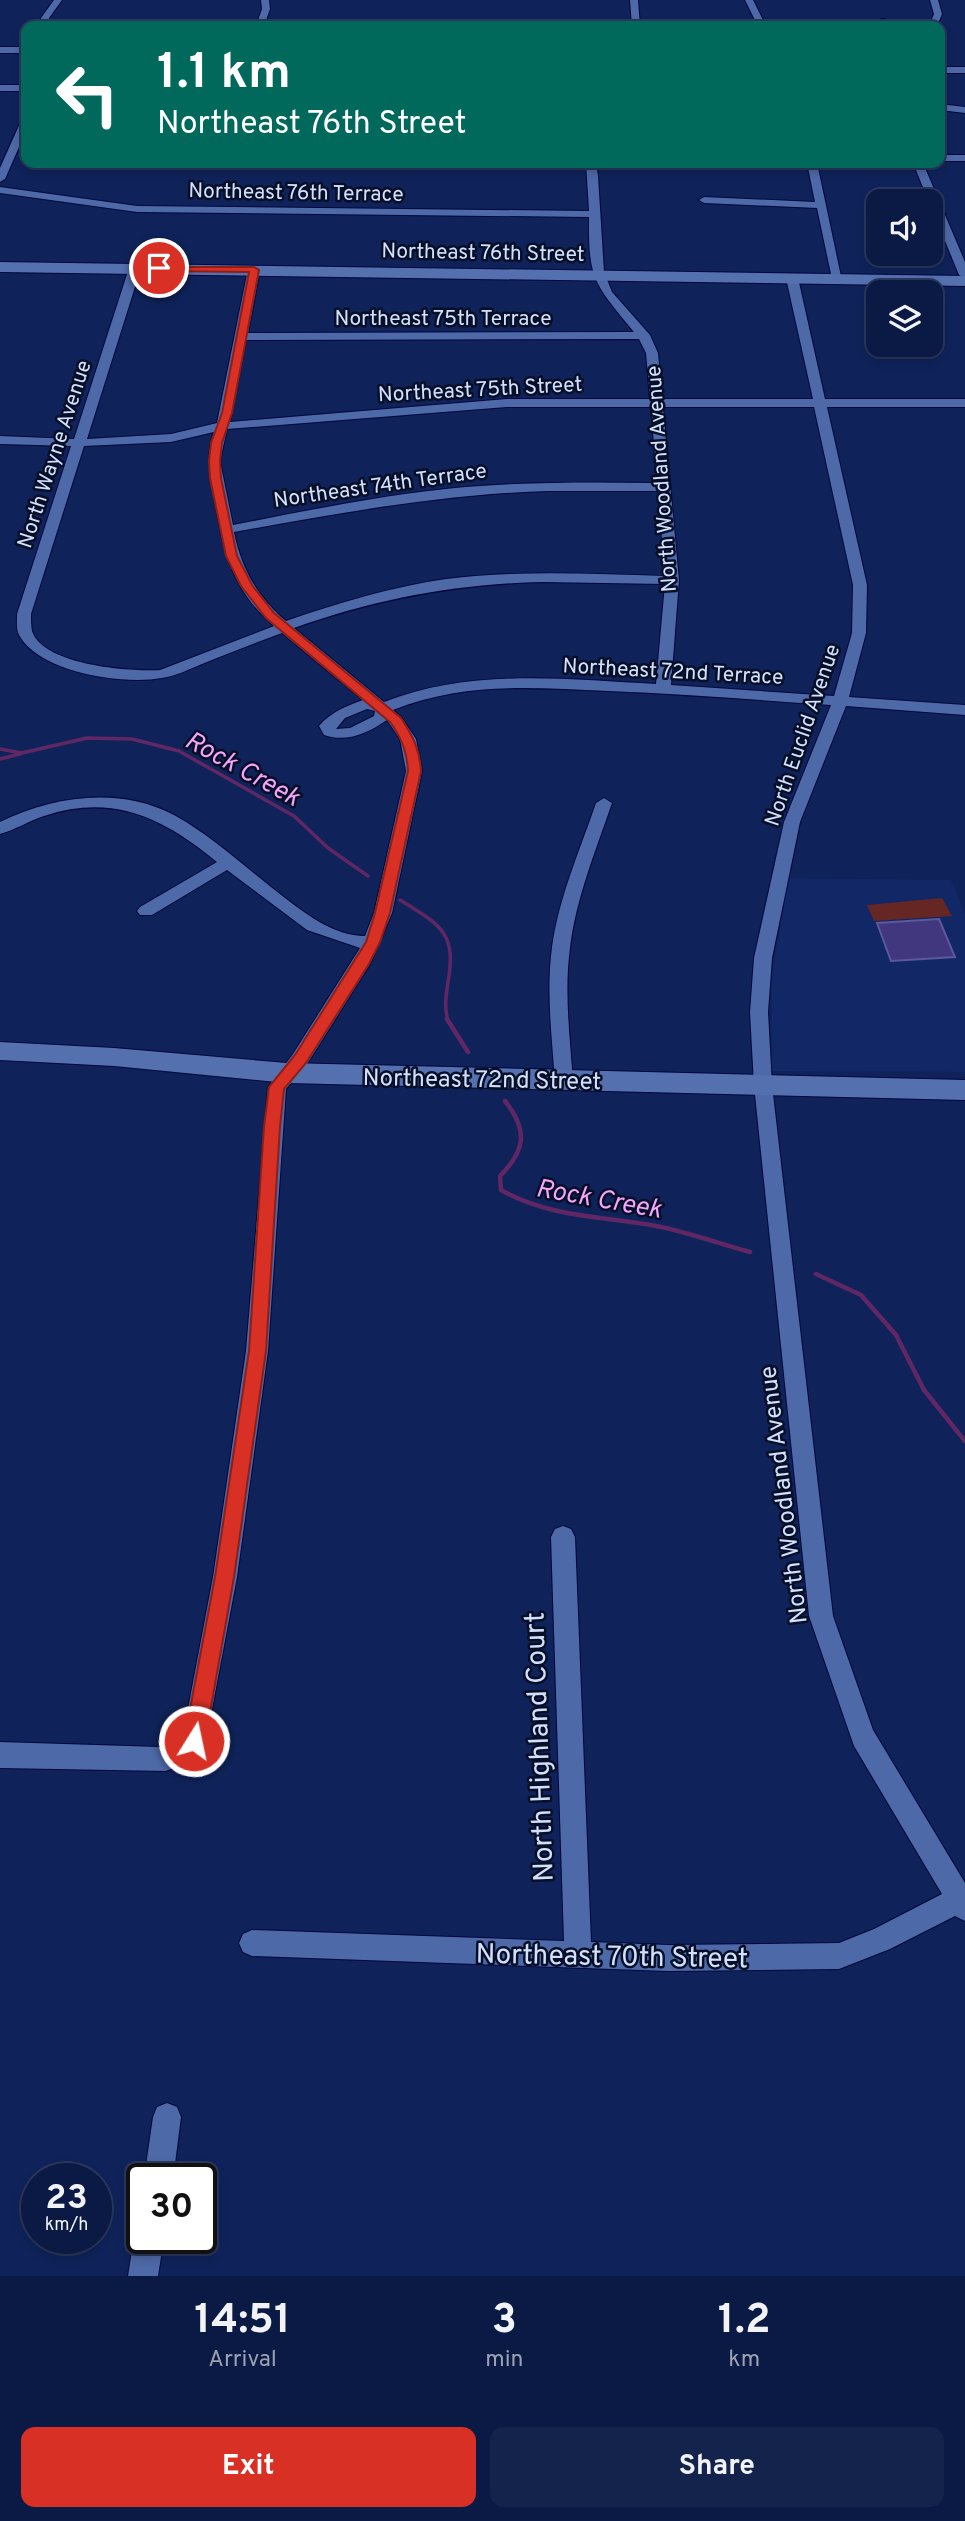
<!DOCTYPE html>
<html lang="en">
<head>
<meta charset="utf-8">
<style>
	:root { --surface:#0b1a44; --page:#14234b; --text:#f1f3f6; --muted:#9aa1b2; --line:#2b385d; --accent:#d93025 }
	body { margin:0; font-family:Overpass,sans-serif; background:var(--page); color:var(--text); height:100vh; display:flex; flex-direction:column; font-size:26px; white-space:nowrap }
	* { box-sizing:border-box; margin:0 }
	p { font-size:23px; color:var(--muted) }
	.icon { flex:none; width:38px; height:38px; fill:none; stroke:currentColor; stroke-width:2; stroke-linecap:round; stroke-linejoin:round }
	.map { position:relative; height:2276px; overflow:hidden }
	.side { display:flex; flex-direction:column; background:var(--surface); flex:1 }
	.side>* { flex:none }
	.guide { position:absolute; left:21px; top:21px; width:924px; height:147px; border-radius:14px; box-shadow:0 4px 10px #0003,0 0 0 2px var(--line); background:#00695c; color:#fff; overflow:hidden }
	.controls { position:absolute; left:866px; top:189px; display:grid; gap:14px }
	.controls a { display:grid; place-items:center; width:77px; height:77px; border-radius:14px; background:var(--surface); box-shadow:0 4px 10px #0003,0 0 0 2px var(--line); font-size:35px }
	.speed { position:absolute; left:21px; top:2163px; display:flex; gap:14px; font-size:35px; font-weight:700; text-align:center }
	.speed>* { display:grid; place-content:center; width:91px; height:91px; border-radius:50%; background:var(--surface); box-shadow:0 4px 10px #0003,0 0 0 2px var(--line); line-height:1 }
	.speed small { font-size:18px; font-weight:400 }
	.speed .limit { border:4px solid #111; border-radius:10px; background:#fff; color:#111 }
	.pin { position:absolute; display:grid; place-items:center; width:60px; height:60px; color:#fff; margin:-30px; border:4px solid #fff; border-radius:50%; box-shadow:0 2px 7px #0007 }
	.me { position:absolute; width:77px; margin:-38px; rotate:10deg; stroke-linejoin:round; filter:drop-shadow(0 0 5px #0008) }
	.turn { display:flex; align-items:center; gap:24px; height:147px; padding:0 21px; font-size:32px }
	.turn .icon { width:91px; height:91px; stroke-width:2.5 }
	.turn b { display:block; font-size:49px; line-height:60px }
	.eta { display:flex; justify-content:space-evenly; align-items:center; height:119px; text-align:center }
	.eta b { font-size:42px; font-weight:700; line-height:49px }
	.cta { display:flex; gap:14px; margin-top:auto; padding:14px 21px }
	.cta a { flex:1; height:80px; border-radius:14px; background:var(--accent); color:#fff; font-size:28px; font-weight:700; line-height:80px; text-align:center }
	.cta a+a { background:var(--page); color:var(--text) }
	.map>svg:first-child { display:block }
	.built { fill:#112766 }
	.green { fill:#652624 }
	.lines { fill:none; stroke-linecap:round; stroke-linejoin:round }
	.stream-far1 { stroke:#602764; stroke-width:3.5 }
	.stream { stroke:#602764; stroke-width:4.5 }
	.building { fill:#40377f; stroke:#5d589a; stroke-width:2 }
	.street-casing { stroke:#01063d; stroke-width:2 }
	.secondary-casing { stroke:#01063d; stroke-width:2 }
	.street { fill:#4e69a7; fill-rule:evenodd }
	.secondary { fill:#5570af; fill-rule:evenodd }
	.route { fill:#d93025; stroke:#8d1f18; stroke-width:2 }
	.labels { text-anchor:middle; stroke-width:5; stroke-linejoin:round; paint-order:stroke }
	.far-street-label { font-size:21px; fill:#d3e0fc; stroke:#060f27 }
	.street-label { font-size:24px; fill:#d3e0fc; stroke:#060f27 }
	.water-label { font-size:26px; font-style:italic; fill:#f6a3fa; stroke:#060f27 }
	.near-street-label { font-size:28px; fill:#d3e0fc; stroke:#060f27 }
</style>
</head>
<body>
<div class="map">
<svg width="965" height="2276" viewBox="0 0 965 2276">
	<rect width="100%" height="100%" fill="#0f235a"/>
	<path class="built" d="M788,878L951,880L965,914V1072L772,1071L771,984Z"/>
	<path class="green" d="M942,898L952,916L874,921L867,905Z"/>
	<g class="lines">
		<path class="stream-far1" d="M0,749L22,753L87,738L132,739L179,751L294,816L328,848L368,876
			M0,759L20,754
			M400,900C440,925 457,932 448,982C446,995 444,1007 448,1021"/>
		<path class="stream" d="M447,1019L468,1052
			M505,1101C528,1130 526,1150 500,1176L501,1190C549,1217 599,1216 651,1225C685,1231 717,1243 750,1252
			M816,1274L861,1295L896,1335L924,1390L965,1441"/>
	</g>
	<path class="building" d="M939,919L955,957L891,961L877,923Z"/>
	<g class="lines">
		<defs>
			<path id="street" d="M54,0H62L49,18L48,26H40L41,18Z
				M261,0H269L270,9L264,26H256L262,9Z
				M630,0H638L640,26H632Z
				M745,0H753L766,26H758Z
				M930,0H938L942,14L937,26H929L934,14Z
				M883,19L910,26L880,24V20Z
				M0,47H26V53H0Z
				M940,67H965V73H940Z
				M0,85H26V91H0Z
				M940,104L965,107V113L940,110Z
				M26,118V131L5,179L0,182V168L21,121Z
				M940,155H965V161H940Z
				M586,163H596L598,176L604,272L612,292L650,335L658,353L662,399H813L786,278L792,275L798,278L825,399H965V407H827L867,585L866,633L849,697L965,705V715L846,706L800,822L772,958L768,1012L772,1085L833,1616L873,1730L965,1883V1921L955,1916L890,1949L839,1969L668,1971L252,1956L243,1952L239,1943L243,1934L252,1930L564,1941L551,1537L555,1529L563,1526L571,1529L575,1537L591,1942L668,1945L839,1943L874,1929L942,1894L854,1746L809,1616L754,1085L750,1012L754,958L784,822L831,705C757,700 683,694 608,691C532,688 466,681 393,710L401,717L416,739L422,771L392,913L370,964L307,1064L286,1089L268,1351L237,1577L206,1741L203,1750L192,1760L166,1771L0,1768V1742L160,1747L170,1745L183,1735L213,1577L246,1351L268,1087L293,1054L360,948L307,930L227,870L152,915H140L137,911L140,907L217,862C163,818 114,793 44,816C29,821 15,830 0,834V822C52,796 120,786 174,815C214,837 248,870 285,898C307,915 335,936 365,936L374,913L406,771L400,739L387,720C368,733 347,743 324,735L319,726C331,712 346,706 363,700L282,633C255,643 229,653 202,664C190,669 176,676 162,678C123,685 40,673 19,635C16,629 17,620 17,614L71,446L0,444V436L74,439L129,268L135,265L141,268L87,439L171,434L217,423L248,269L254,266L260,269L248,333L634,332C595,284 588,281 589,217L137,212L0,193V187L137,206L589,211ZM639,339L646,353L650,399H507L230,422L246,340ZM507,407H651L657,483C593,482 529,482 465,487C387,494 310,510 233,525L220,461L227,429ZM663,407H814L853,585L852,633L834,696L671,685L679,580ZM214,432C205,456 211,477 215,502C224,552 232,590 274,626L160,670C130,672 43,665 32,631C31,626 31,619 31,614L84,446L171,442ZM550,491H658L665,576C592,574 518,570 446,579C391,587 338,603 286,621C258,598 241,568 234,532C340,513 443,494 550,491ZM542,582L665,584L656,684C564,679 471,668 384,702L294,628C376,599 455,584 542,582ZM367,709L375,711L374,716L350,728L336,729L345,718Z
				M807,163H817L842,281L832,279L817,208L704,203L699,200L704,197L815,202Z
				M913,163H923L965,262V278L959,275Z
				M604,798L612,803C596,850 576,898 570,948C564,992 570,1037 573,1082L571,1087H557L555,1082C552,1037 546,992 552,947C559,897 580,850 596,803Z
				M167,2103L177,2107L181,2117L173,2179H144L153,2117L157,2107Z
				M142,2226V2238H164L158,2276H128L134,2238Z"/>
			<path id="secondary" d="M0,262L965,276V286L0,272Z
				M0,1042L114,1048L287,1063L965,1080V1100L287,1083L114,1066L0,1060Z"/>
		</defs>
		<use href="#street" class="street-casing"/>
		<use href="#secondary" class="secondary-casing"/>
		<use href="#street" class="street"/>
		<use href="#secondary" class="secondary"/>
	</g>
	<path class="route" d="M155,267H254L259,270L232,413L222,443L220,461L221,478L237,556L252,585L274,613L401,718C412,735 420,749 421,771L390,913L380,942L369,964L306,1063L284,1089L280,1127L266,1351L234,1577L205,1741L202,1748L194,1751L187,1748L184,1741L215,1577L249,1351L264,1127L269,1087L295,1055L366,942L375,913L408,771C407,752 402,739 391,723L266,618L241,586L226,556L210,478L209,461L211,443L222,413L249,272L159,271L155,270Z"/>
	<g class="labels">
		<g class="far-street-label">
			<text transform="translate(296 192) rotate(1)" y="7">Northeast 76th Terrace</text>
			<text transform="translate(483 252) rotate(1)" y="7">Northeast 76th Street</text>
			<text x="443" y="325">Northeast 75th Terrace</text>
			<text transform="translate(480 389) rotate(-3)" y="7">Northeast 75th Street</text>
			<text transform="translate(54 454) rotate(-72)" y="7">North Wayne Avenue</text>
			<text transform="translate(661 479) rotate(-94)" y="7">North Woodland Avenue</text>
			<text transform="translate(380 485) rotate(-8)" y="7">Northeast 74th Terrace</text>
			<text transform="translate(673 671) rotate(3)" y="7">Northeast 72nd Terrace</text>
			<text transform="translate(802 735) rotate(-71)" y="7">North Euclid Avenue</text>
		</g>
		<g class="street-label">
			<text transform="translate(482 1079) rotate(1)" y="8">Northeast 72nd Street</text>
			<text transform="translate(783 1495) rotate(-97)" y="8">North Woodland Avenue</text>
		</g>
		<g class="water-label">
			<text transform="translate(243 768) rotate(29)" y="9">Rock Creek</text>
			<text transform="translate(599 1198) rotate(10)" y="9">Rock Creek</text>
		</g>
		<g class="near-street-label">
			<text transform="translate(538 1747) rotate(-92)" y="10">North Highland Court</text>
			<text transform="translate(612 1955) rotate(1)" y="10">Northeast 70th Street</text>
		</g>
	</g>
</svg>
<div class="controls">
<a><svg class="icon" aria-label="sound" viewBox="0 0 24 24"><path d="M4 9h4l5-4v14l-5-4H4zM17 9q2 3 0 6"/></svg></a>
<a><svg class="icon" aria-label="layers" viewBox="0 0 24 24"><path d="M12 4l9 5-9 5-9-5zM3 14l9 5 9-5"/></svg></a>
</div>
<div class="speed"><div>23<small>km/h</small></div><div class="limit">30</div></div>
<div class="pin" style="left:159px;top:268px;background:#d93025"><svg class="icon" aria-label="arrive" viewBox="0 0 24 24"><path d="M6 21V4h12l-3 4 3 4H6"/></svg></div>
<svg class="me" style="left:194px;top:1741px" viewBox="-20 -20 40 40"><circle r="17" fill="#d93025" stroke="#fff" stroke-width="3"/><path d="M0-11L8 9 0 5-8 9z" fill="#fff"/></svg>
<div class="guide">
<div class="turn"><svg class="icon" aria-label="left" viewBox="0 0 24 24"><path d="M17 20v-9H6M10 6l-5 5 5 5"/></svg><div><b>1.1 km</b>Northeast 76th Street</div></div>
</div>
</div>
<section class="side">
<div class="eta">
<div><b>14:51</b><p>Arrival</p></div>
<div><b>3</b><p>min</p></div>
<div><b>1.2</b><p>km</p></div>
</div>
<div class="cta"><a>Exit</a><a>Share</a></div>
</section>
</body>
</html>
